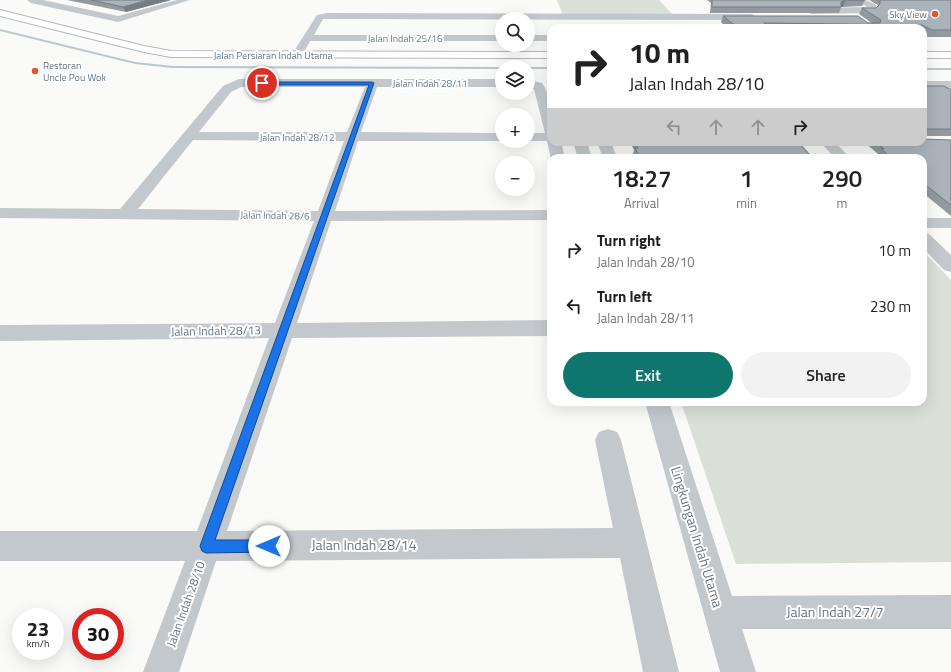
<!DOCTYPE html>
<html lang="en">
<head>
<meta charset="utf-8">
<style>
	:root { --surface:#fff; --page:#f2f2f2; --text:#202124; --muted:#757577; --accent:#0f766e }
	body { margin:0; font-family:"Titillium Web",sans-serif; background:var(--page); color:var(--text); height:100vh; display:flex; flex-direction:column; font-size:15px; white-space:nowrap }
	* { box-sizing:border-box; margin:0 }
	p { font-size:13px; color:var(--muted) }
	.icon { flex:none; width:22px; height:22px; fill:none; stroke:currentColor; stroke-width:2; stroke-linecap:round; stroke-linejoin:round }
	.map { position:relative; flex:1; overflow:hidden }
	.side { position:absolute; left:547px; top:154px; width:380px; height:252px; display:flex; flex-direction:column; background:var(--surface); border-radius:12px; box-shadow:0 4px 16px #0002 }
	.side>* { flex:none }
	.guide { position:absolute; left:547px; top:24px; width:380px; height:122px; border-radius:12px; box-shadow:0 4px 16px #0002; background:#fff; color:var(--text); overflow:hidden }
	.buttons { position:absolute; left:495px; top:12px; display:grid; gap:8px }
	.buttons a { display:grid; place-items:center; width:40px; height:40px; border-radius:50%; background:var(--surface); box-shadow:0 4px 16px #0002; font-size:20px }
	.speed { position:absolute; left:12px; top:608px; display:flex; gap:8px; font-size:20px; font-weight:700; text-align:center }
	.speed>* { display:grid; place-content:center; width:52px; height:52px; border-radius:50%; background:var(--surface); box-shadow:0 4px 16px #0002; line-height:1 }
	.speed small { font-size:10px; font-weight:400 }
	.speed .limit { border:6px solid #d22; background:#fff; color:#111 }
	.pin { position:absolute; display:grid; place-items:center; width:34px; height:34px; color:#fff; margin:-17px; border:2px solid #fff; border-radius:50%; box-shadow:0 1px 4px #0007 }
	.me { position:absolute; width:44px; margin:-22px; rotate:270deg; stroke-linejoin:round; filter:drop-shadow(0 0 3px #0008) }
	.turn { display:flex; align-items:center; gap:14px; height:84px; padding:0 16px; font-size:18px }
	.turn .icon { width:52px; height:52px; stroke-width:2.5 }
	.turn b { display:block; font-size:28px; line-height:34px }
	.lanes { display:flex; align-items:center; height:38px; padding:0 16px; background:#0003; justify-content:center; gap:20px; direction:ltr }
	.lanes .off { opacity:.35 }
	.eta { display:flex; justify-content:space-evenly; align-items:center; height:68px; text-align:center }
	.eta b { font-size:24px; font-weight:600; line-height:28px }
	.primary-button { display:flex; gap:8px; margin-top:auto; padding:8px 16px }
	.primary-button a { flex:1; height:46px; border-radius:24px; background:var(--accent); color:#fff; font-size:16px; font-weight:600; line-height:46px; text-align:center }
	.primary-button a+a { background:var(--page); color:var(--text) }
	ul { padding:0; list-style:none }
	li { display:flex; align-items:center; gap:12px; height:56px; padding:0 16px }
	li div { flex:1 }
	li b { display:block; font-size:15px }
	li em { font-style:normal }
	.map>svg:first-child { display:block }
	.green { fill:#dadfd7 }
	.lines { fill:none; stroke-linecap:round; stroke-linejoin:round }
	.stream { fill:#bbc7cb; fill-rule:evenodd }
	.secondary-casing { stroke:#b3babf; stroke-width:2 }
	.street { fill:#c3c8cc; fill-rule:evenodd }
	.secondary { fill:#fff; fill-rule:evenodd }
	.wall { fill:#929a9f }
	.shaded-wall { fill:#777d82 }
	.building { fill:#aab3b9; stroke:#777d82 }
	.route { fill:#1a73e8; stroke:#114b97 }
	.poi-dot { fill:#e4572e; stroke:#fff; stroke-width:1.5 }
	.labels { text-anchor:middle; stroke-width:4; stroke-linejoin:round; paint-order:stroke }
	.far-poi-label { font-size:10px; fill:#657683; stroke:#fff; text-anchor:end }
	.far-street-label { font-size:10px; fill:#657683; stroke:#fff }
	.street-label { font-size:12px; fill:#657683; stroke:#fff }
	.near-street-label { font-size:14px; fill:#657683; stroke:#fff }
</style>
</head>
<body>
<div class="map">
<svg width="951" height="672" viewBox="0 0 951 672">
	<rect width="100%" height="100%" fill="#fafaf8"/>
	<path class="green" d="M557,0H659L675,17L563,16Z
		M923,251L951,280V562L736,564L681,402H923Z"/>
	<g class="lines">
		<path class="stream" d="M0,29L135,62L173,66L502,67V69L173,68L135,64L0,31Z
			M528,67H551V69H528Z
			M923,68H951V70H923Z"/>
		<defs>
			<path id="secondary" d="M0,10L144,46L171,51L551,52V58L171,57L144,52L0,16Z
				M923,52H951V58H923Z"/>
		</defs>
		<use href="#secondary" class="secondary-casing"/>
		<path class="street" d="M27,0H43L118,16L177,0H190L118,22L31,3Z
			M856,0H866L876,5V10L872,13L811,14L807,11L811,8L867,7Z
			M327,13L752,14L757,17L752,20L327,19H323L314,35H502V41H310L305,50H297L296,48L317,15Z
			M528,35H551V41H528Z
			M239,79H502V87H377L361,132L502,133L503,141H358L335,211L551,210V220L331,221L297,323L551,320V336L292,338L227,531L613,528L595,440L599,432L608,429L617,432L621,440L679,672H643L620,558L216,561L179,672H143L185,561H0V531H197L269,338L0,341V325L275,323L314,221L0,218V208L120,209L223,86ZM241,87H365L347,132H199L231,92ZM193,140L344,141L318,211L138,209Z
			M528,80L542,83C554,100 551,122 551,142H561L565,158L551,159L547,141H527L528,133H545L534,89L528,88Z
			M923,81H951V89H923Z
			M573,142H587L592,158H578Z
			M597,142H611L617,158H603Z
			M820,142H835L850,158H835Z
			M923,218H951V228H923Z
			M923,233L929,234L951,255V272L944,270L923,248Z
			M645,402H669L732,596L951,595V629H742L756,672H720Z"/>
		<use href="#secondary" class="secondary"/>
	</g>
	<path class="wall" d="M67,0H171L126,12Z
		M707,0H865L862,6L843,7H841L839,13H710L711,3Z
		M869,0H951V37H928L923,34V28H727L721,22L723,16L872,23L859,14L862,8H876L878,6V5Z
		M923,86L951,90V136H925L923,138Z
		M951,140V216L923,193V158H880L877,155L878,154L864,142H923Z
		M630,142H798L813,158H635L633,154L634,150Z"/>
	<path class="shaded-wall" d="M148,0H171L126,12L123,7Z
		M845,0L843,7H841V2Z"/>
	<path class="building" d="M91,0H148L123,7Z
		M712,0H865H845L841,2V7H712Z
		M880,0H951V30H932L922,25L764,23L767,25L740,26L733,24L723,16H858L868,23H880L881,20L862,8H876L880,4Z
		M923,86H944L951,90V129H927L926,134L923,135Z
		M923,139L951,140V205L923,183V158H892L881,149H884L875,142H923Z
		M635,142H798L813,158H640L635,148H638Z"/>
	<path class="route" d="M260,82H372L374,83L215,540H269L274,542L275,546L274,550L269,552L206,553L202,551L200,546L369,85H262Z"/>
	<g class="poi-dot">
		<circle cx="935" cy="14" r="4"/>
		<circle cx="35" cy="71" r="4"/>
	</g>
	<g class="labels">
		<g class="far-poi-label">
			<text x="927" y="18">Sky View</text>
			<text x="43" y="69" text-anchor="start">Restoran<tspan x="43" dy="12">Uncle Pou Wok</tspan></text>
		</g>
		<g class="far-street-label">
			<text x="405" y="42">Jalan Indah 25/16</text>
			<text x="273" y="59">Jalan Persiaran Indah Utama</text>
			<text x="430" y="87">Jalan Indah 28/11</text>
			<text x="297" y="141">Jalan Indah 28/12</text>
			<text transform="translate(275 215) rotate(1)" y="4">Jalan Indah 28/6</text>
		</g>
		<g class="street-label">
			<text transform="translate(216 331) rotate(-1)" y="4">Jalan Indah 28/13</text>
			<text transform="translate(186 604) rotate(-70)" y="4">Jalan Indah 28/10</text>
		</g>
		<g class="near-street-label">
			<text transform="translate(697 537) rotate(73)" y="5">Lingkungan Indah Utama</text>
			<text x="364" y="550">Jalan Indah 28/14</text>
			<text x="835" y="617">Jalan Indah 27/7</text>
		</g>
	</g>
</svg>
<div class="buttons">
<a><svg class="icon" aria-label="search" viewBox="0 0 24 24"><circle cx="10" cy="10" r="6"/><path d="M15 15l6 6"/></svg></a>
<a><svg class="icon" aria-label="layers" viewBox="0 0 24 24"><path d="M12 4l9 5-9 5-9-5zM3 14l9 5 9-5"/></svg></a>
<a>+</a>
<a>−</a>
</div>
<div class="speed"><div>23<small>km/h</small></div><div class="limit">30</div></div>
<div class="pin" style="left:262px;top:83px;background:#d93025"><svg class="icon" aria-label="arrive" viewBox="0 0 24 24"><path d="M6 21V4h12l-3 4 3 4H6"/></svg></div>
<svg class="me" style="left:269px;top:546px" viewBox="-20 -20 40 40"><circle r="19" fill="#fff"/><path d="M0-13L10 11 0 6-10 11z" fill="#1a73e8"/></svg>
<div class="guide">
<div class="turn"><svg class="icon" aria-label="right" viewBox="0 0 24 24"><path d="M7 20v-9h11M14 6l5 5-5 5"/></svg><div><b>10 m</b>Jalan Indah 28/10</div></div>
<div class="lanes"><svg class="icon off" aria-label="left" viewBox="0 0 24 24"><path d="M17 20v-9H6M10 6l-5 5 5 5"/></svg><svg class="icon off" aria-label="ahead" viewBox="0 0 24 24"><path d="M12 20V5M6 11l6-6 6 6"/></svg><svg class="icon off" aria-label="ahead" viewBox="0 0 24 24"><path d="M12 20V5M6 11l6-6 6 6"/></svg><svg class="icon" aria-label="right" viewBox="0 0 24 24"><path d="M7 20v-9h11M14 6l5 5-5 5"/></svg></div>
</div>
<section class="side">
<div class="eta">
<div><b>18:27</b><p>Arrival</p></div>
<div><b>1</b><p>min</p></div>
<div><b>290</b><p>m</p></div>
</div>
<ul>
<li><svg class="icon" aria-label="right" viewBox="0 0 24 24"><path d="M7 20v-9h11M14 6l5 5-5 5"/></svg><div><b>Turn right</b><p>Jalan Indah 28/10</p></div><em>10 m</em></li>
<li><svg class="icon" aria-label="left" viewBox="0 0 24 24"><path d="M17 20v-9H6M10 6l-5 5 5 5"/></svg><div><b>Turn left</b><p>Jalan Indah 28/11</p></div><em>230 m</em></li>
</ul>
<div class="primary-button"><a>Exit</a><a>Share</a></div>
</section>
</div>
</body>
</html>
